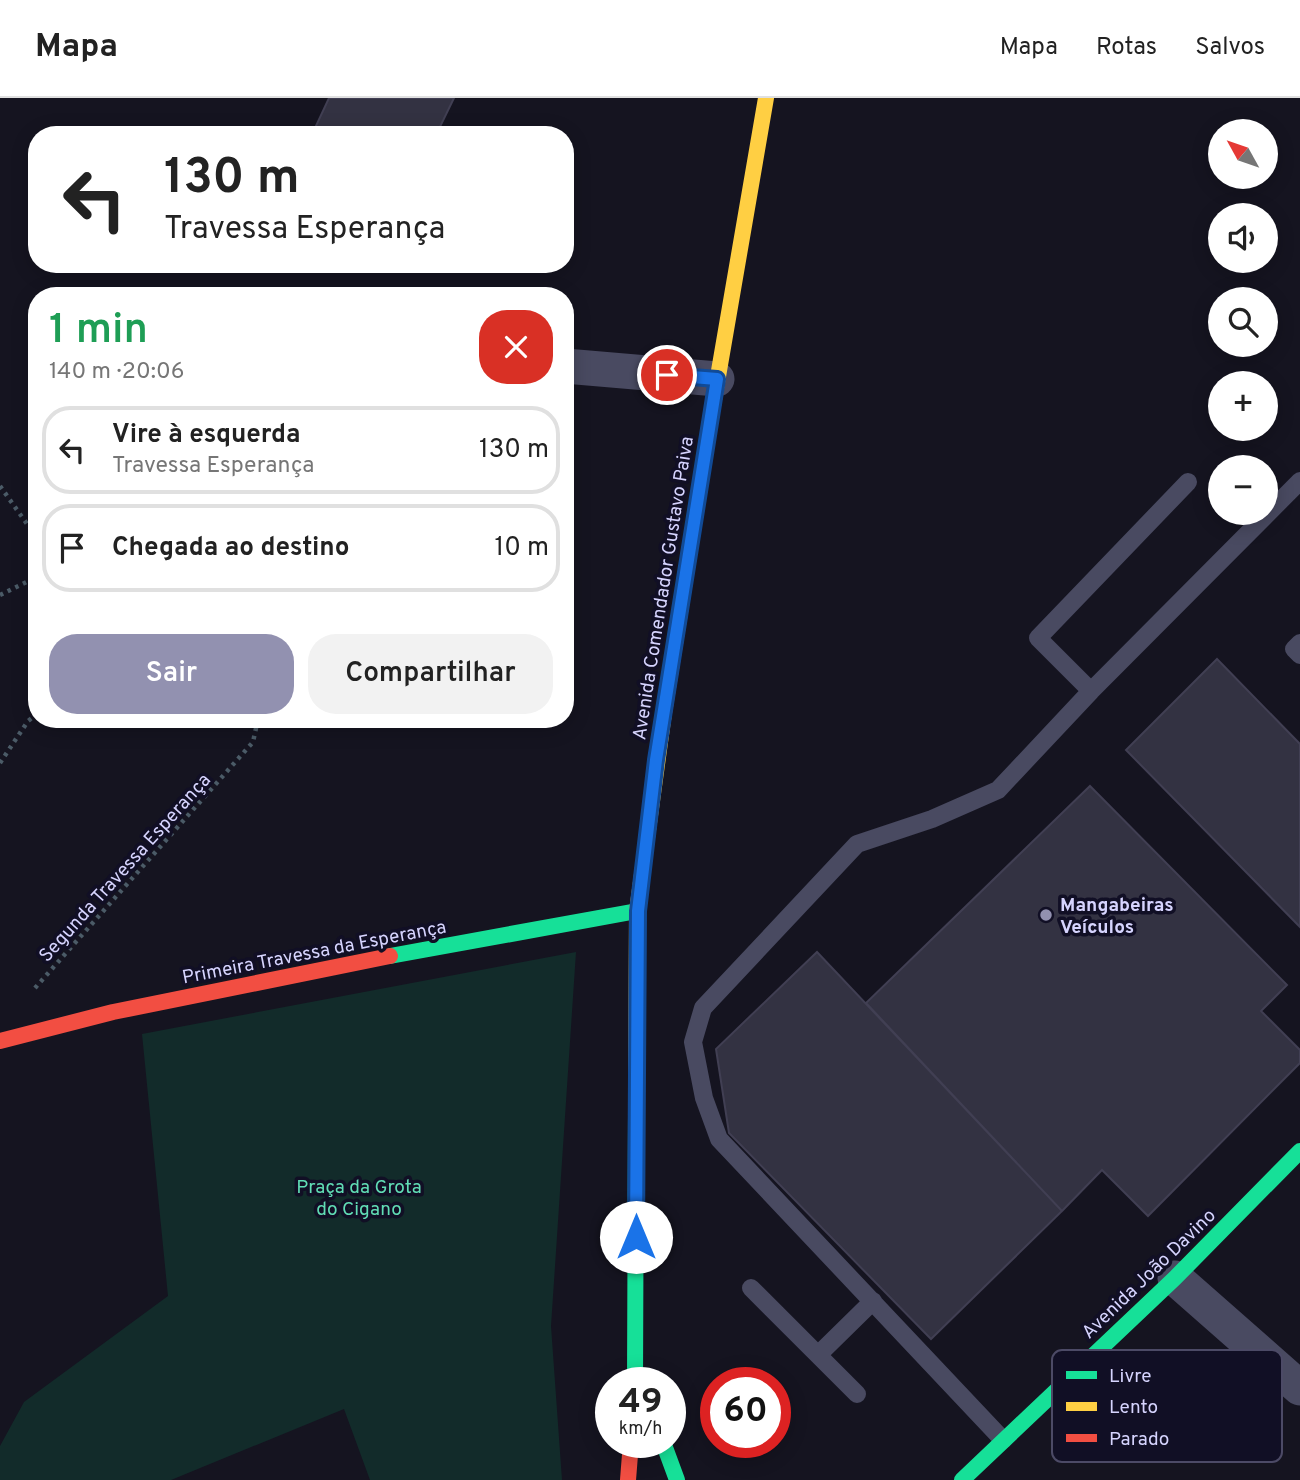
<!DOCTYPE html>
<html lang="pt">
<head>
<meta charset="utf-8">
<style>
	:root { --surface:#fff; --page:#f2f2f2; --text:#222; --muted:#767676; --line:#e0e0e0; --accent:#9291b0 }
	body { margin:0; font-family:Overpass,sans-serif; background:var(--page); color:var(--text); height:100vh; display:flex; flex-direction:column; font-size:26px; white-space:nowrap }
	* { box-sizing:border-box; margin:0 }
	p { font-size:23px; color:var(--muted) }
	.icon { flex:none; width:38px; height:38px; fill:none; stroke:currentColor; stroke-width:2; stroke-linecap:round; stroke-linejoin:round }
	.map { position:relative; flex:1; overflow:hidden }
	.panel { position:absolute; left:28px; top:189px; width:546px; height:441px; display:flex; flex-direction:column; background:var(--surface); border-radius:28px; box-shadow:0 4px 18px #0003 }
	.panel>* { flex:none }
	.guide { position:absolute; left:28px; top:28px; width:546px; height:147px; border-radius:28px; box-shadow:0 4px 18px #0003; background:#fff; color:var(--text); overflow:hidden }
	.needle { width:46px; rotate:310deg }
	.controls { position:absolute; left:1208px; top:21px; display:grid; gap:14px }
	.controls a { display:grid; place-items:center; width:70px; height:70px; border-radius:50%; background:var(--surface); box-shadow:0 4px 18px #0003; font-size:35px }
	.speed { position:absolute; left:595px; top:1269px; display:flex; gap:14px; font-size:35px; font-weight:700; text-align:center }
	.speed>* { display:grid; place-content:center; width:91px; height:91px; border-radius:50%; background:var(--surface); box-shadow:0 4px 18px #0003; line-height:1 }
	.speed small { font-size:18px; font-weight:400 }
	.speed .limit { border:10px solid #d22; background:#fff; color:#111 }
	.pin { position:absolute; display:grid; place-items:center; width:60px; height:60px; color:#fff; margin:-30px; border:4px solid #fff; border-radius:50%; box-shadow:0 2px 7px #0007 }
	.me { position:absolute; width:77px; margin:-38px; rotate:0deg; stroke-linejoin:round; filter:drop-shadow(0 0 5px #0008) }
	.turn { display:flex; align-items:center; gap:24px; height:147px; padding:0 21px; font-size:32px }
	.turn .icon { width:91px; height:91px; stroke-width:2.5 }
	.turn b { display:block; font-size:49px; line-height:60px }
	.round { display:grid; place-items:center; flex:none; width:74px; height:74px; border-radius:28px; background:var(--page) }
	.summary { display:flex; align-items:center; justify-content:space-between; height:119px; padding:0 21px }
	h1 { font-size:42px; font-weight:600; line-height:52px; color:#1e9e55 }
	.cta { display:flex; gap:14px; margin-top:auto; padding:14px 21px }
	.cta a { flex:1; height:80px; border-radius:28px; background:var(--accent); color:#fff; font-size:28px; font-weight:600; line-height:80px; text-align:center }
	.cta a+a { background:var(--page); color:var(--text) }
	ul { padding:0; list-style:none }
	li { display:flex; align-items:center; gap:21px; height:88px; margin:0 14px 10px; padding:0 7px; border:4px solid var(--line); border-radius:28px }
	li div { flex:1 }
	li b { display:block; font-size:26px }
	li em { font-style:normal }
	header { display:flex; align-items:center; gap:42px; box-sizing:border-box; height:98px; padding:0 35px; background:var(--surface); border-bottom:2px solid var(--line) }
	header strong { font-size:33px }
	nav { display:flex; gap:38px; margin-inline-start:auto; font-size:24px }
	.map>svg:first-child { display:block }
	.green { fill:#122b2a }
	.building { fill:#333242; stroke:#413f53; stroke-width:2 }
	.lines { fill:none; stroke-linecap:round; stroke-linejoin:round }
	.path { stroke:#4b5b67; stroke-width:4.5; stroke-dasharray:3.5 5; stroke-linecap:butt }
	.lane { stroke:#494a61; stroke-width:18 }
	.street { stroke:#494a61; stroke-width:35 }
	.fast { stroke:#16e098; stroke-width:16 }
	.slow { stroke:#ffcf43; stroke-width:16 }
	.jam { stroke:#f24e42; stroke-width:16 }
	.route-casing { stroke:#114b97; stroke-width:18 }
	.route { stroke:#1a73e8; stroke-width:12 }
	.poi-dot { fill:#9291b0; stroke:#110f25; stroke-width:2.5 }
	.labels { text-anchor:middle; stroke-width:7; stroke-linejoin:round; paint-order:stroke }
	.street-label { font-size:19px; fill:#d6d4fe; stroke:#110f25 }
	.poi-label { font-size:19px; font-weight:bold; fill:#d6d4fe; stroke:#110f25; text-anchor:start }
	.park-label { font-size:19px; fill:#61ddb5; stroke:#110f25 }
	.key { fill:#110f25; stroke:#4c4a66; stroke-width:2 }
	.key-label { font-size:19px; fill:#d6d4fe }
</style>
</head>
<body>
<header>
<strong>Mapa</strong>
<nav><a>Mapa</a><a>Rotas</a><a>Salvos</a></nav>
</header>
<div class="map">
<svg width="1300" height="1382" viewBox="0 0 1300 1382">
	<rect width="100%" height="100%" fill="#151420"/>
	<path class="green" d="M576,854L551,1228L562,1382H370L344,1311L171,1382H0V1348L24,1304L168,1198L142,936Z"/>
	<path class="building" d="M329,0H454L436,37H328L315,30Z
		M1217,561L1300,646V829L1126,652Z
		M1090,688L1287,887L1261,913L1300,952V965L1148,1118L1102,1072L1062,1113L866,905Z
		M817,854L1062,1113L931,1241L729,1035L716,951Z"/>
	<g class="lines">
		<path class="path" d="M0,388L37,440
			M0,497L37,479
			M0,665L28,623L37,616
			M35,890L253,644L258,621"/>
		<path class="lane" d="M1300,545L1294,551L1300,557
			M1091,593L1038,540L1188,384
			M751,1190L857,1296
			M818,1257L873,1203
			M1003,1342L719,1041L704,1000L693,944L703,910L857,746L932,721L998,692L1091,593L1300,383"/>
		<path class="street" d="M565,268L717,281
			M1175,1180L1300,1290"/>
		<path class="fast" d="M390,858L637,813
			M635,1284L636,1017
			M663,1344L677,1382
			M962,1382L1175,1180L1300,1053"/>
		<path class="slow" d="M710,325L766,0
			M636,1017L637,813L664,615"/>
		<path class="jam" d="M664,615L710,325
			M0,943L113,914L390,858
			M628,1382L631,1344"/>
	</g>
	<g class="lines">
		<defs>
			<path id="route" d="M636,1139L638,813L656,662L717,281L667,277"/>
		</defs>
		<use href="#route" class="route-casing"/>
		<use href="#route" class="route"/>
	</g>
	<circle class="poi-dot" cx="1046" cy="817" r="7"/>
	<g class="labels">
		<g class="street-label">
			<text transform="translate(662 490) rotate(-81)" y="7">Avenida Comendador Gustavo Paiva</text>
			<text transform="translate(124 769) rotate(-48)" y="7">Segunda Travessa Esperança</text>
			<text transform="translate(314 853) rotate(-11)" y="7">Primeira Travessa da Esperança</text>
			<text transform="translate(1148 1175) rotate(-44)" y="7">Avenida João Davino</text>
		</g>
		<g class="poi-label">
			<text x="1060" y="813">Mangabeiras<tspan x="1060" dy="22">Veículos</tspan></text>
		</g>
		<g class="park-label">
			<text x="359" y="1095">Praça da Grota<tspan x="359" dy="22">do Cigano</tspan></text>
		</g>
	</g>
	<rect x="1052" y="1252" width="230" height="112" rx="10" class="key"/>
	<rect x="1066" y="1273" width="31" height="8" fill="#16e098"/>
	<rect x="1066" y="1304" width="31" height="9" fill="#ffcf43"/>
	<rect x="1066" y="1336" width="31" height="8" fill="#f24e42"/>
	<g class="key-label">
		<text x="1109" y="1284">Livre</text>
		<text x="1109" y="1315">Lento</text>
		<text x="1109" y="1347">Parado</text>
	</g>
</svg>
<div class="controls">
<a><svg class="needle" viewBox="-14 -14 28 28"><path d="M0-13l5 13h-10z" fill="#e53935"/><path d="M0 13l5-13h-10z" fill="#767676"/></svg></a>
<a><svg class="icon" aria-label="sound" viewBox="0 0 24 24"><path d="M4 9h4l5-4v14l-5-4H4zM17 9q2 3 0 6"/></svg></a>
<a><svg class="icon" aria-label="search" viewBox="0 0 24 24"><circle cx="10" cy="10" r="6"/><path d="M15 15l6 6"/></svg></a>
<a>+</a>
<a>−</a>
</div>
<div class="speed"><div>49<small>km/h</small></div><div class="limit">60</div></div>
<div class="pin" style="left:667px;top:277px;background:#d93025"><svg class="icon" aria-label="arrive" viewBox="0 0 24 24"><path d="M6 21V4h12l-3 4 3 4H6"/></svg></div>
<svg class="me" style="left:636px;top:1139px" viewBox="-20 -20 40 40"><circle r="19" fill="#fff"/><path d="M0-13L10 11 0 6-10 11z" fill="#1a73e8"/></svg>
<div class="guide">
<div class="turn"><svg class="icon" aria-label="left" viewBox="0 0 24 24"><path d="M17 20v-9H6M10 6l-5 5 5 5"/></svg><div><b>130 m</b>Travessa Esperança</div></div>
</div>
<section class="panel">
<div class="summary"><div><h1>1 min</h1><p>140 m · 20:06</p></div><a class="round" style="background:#d93025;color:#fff"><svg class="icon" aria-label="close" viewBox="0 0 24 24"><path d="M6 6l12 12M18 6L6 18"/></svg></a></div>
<ul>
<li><svg class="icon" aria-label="left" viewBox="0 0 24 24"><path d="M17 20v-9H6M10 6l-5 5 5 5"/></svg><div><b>Vire à esquerda</b><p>Travessa Esperança</p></div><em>130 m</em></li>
<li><svg class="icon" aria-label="arrive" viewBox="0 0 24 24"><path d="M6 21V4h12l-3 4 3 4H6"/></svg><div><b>Chegada ao destino</b></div><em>10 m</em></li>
</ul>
<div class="cta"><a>Sair</a><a>Compartilhar</a></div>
</section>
</div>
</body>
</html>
